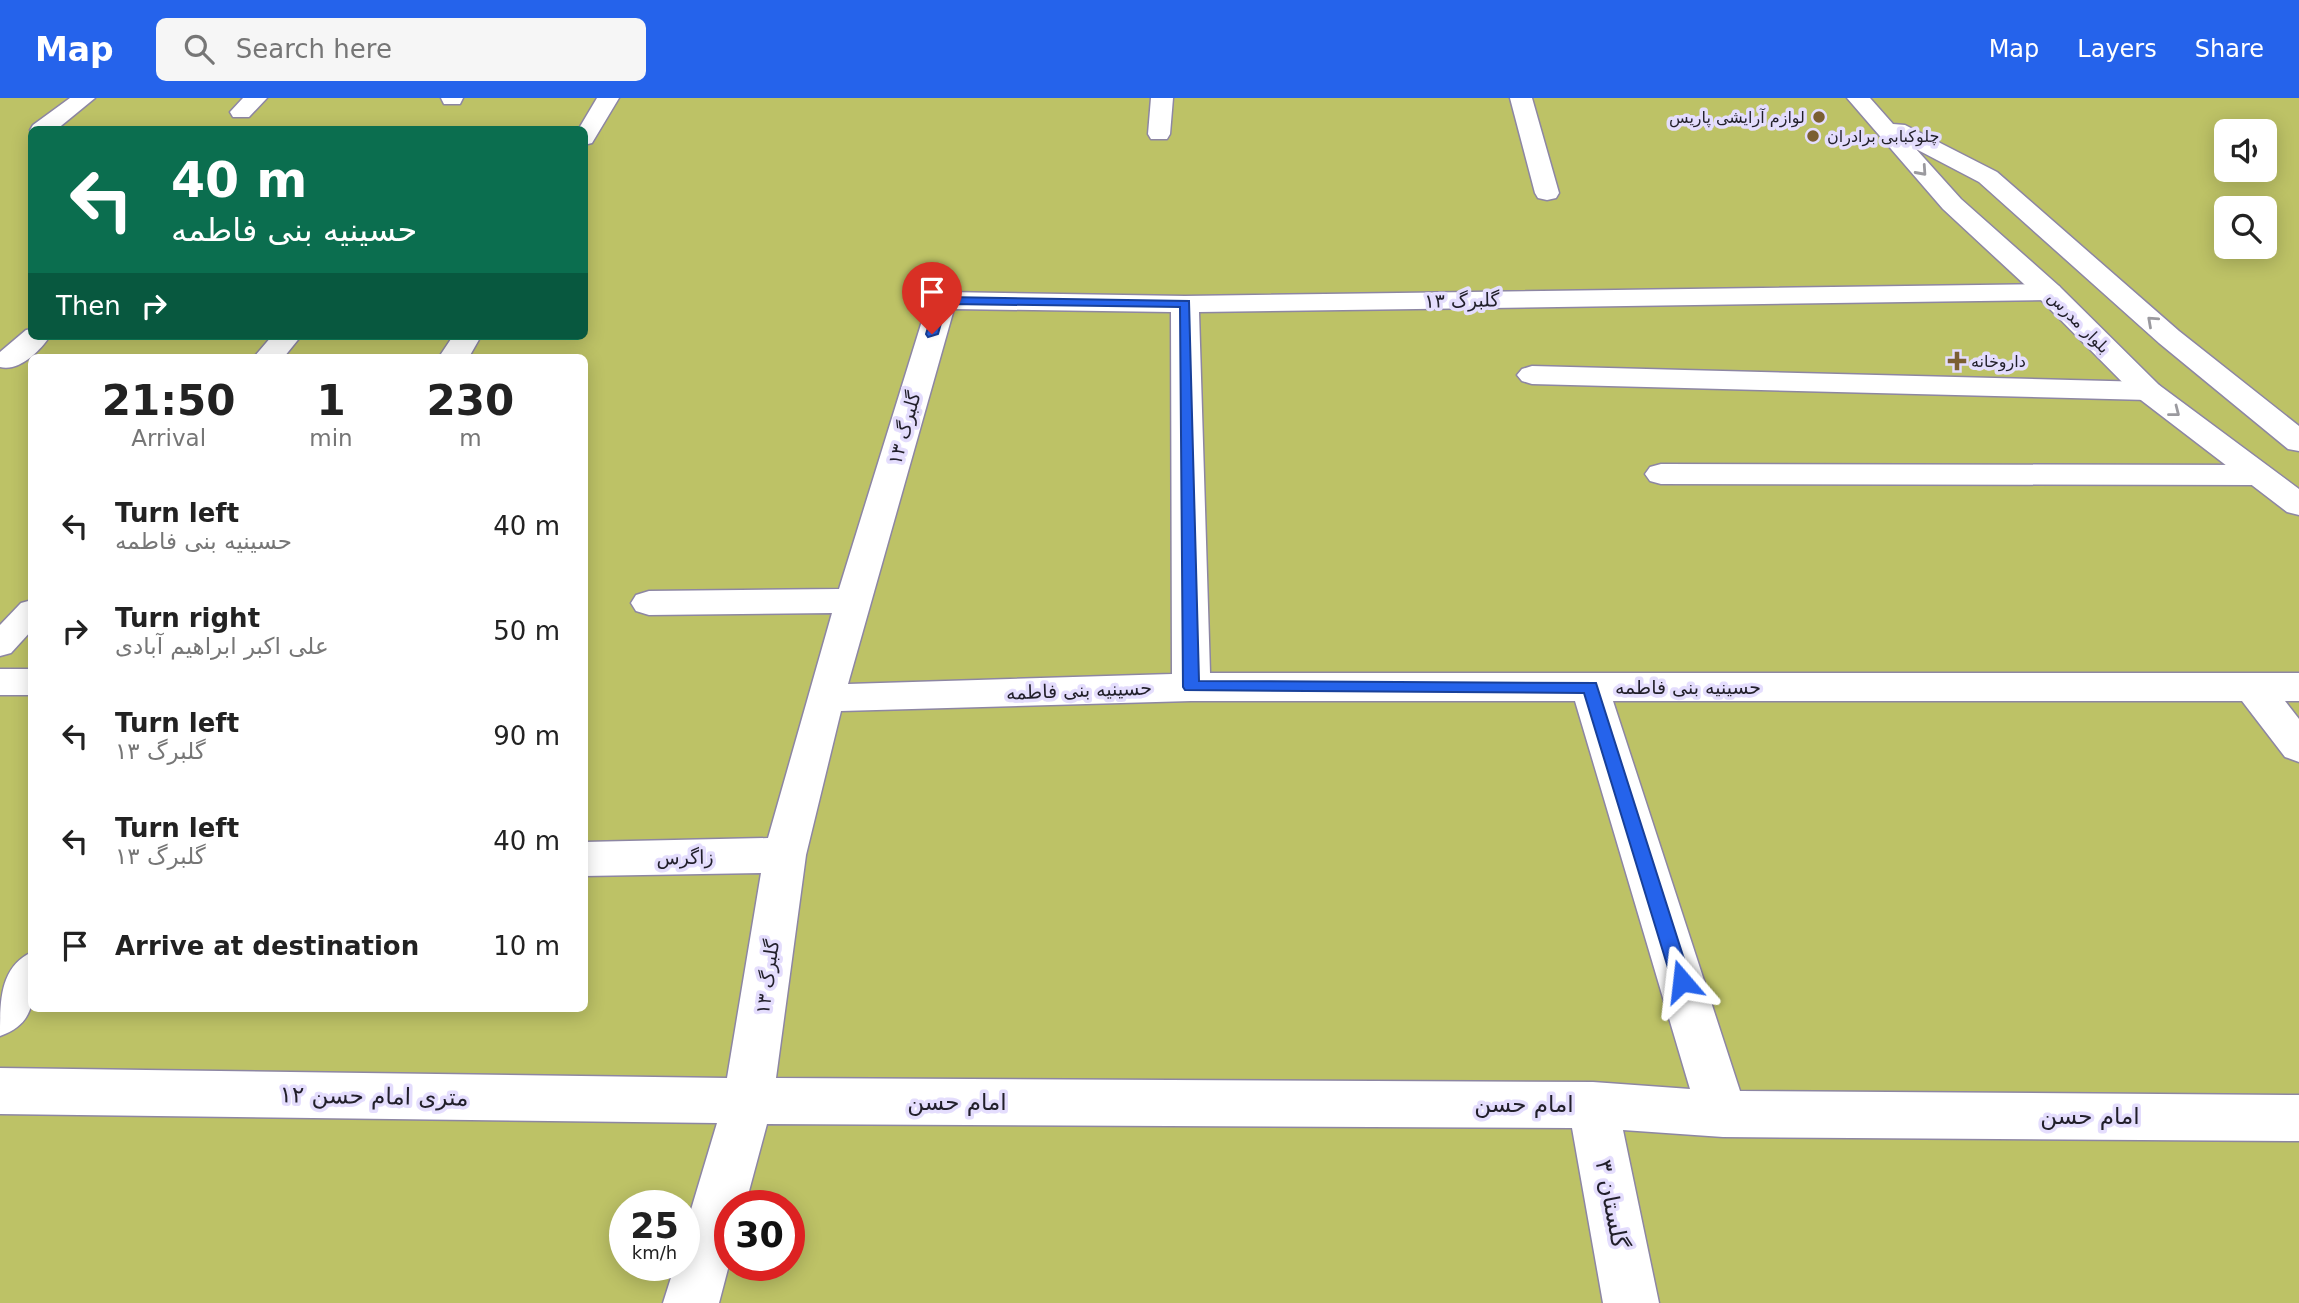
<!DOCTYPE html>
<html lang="en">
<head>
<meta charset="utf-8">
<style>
	:root { --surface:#fff; --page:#f6f6f6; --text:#222; --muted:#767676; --accent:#2563eb }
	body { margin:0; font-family:"DejaVu Sans","Noto Sans Arabic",sans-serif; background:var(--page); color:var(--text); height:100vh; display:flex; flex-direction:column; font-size:26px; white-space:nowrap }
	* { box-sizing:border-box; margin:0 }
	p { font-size:23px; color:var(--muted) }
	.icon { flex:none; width:38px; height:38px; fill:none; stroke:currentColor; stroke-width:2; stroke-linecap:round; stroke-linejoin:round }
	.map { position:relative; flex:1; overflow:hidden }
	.drawer { position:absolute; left:28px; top:256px; width:560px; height:658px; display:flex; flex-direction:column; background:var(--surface); border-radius:10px; box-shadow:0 4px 18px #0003 }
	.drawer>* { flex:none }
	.top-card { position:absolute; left:28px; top:28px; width:560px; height:214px; border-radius:10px; box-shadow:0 4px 18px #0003; background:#0b6e4f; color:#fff; overflow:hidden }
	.tools { position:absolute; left:2214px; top:21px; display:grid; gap:14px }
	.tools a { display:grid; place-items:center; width:63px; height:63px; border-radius:10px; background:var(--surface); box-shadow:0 4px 18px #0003; font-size:35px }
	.speed { position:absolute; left:609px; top:1092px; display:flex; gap:14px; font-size:35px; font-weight:700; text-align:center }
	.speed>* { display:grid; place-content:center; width:91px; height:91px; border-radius:50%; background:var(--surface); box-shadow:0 4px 18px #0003; line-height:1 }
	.speed small { font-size:18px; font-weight:400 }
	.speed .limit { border:10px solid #d22; background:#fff; color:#111 }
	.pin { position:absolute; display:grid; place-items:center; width:60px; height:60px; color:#fff; margin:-72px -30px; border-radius:50% 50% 50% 0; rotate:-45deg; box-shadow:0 0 7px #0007 }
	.pin .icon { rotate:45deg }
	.me { position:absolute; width:77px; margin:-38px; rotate:343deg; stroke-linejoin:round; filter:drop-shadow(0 0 5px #0008) }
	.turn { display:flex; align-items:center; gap:24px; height:147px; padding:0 28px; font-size:32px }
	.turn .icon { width:91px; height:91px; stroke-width:2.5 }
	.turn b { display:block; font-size:49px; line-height:60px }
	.then { display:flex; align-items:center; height:66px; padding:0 28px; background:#0003; gap:14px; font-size:26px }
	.eta { display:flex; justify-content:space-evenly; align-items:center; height:119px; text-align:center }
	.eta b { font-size:42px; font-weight:600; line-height:49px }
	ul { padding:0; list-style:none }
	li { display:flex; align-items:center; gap:21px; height:105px; padding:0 28px }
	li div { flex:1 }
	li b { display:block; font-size:26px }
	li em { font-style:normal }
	header { display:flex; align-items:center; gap:42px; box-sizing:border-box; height:98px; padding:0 35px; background:var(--accent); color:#fff }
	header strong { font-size:33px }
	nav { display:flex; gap:38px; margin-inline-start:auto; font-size:24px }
	.search { width:490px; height:63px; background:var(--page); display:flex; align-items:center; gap:18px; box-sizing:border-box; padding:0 24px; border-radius:10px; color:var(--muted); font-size:26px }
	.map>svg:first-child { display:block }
	.green { fill:#bdc266; fill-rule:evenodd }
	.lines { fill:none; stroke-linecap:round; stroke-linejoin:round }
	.lane-casing { stroke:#8d86a3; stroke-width:3 }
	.street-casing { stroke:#8d86a3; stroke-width:3 }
	.secondary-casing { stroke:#8d86a3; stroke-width:3 }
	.lane { fill:#fff; fill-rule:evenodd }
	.street { fill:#fff; fill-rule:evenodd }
	.secondary { fill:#fff; fill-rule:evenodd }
	.oneway { stroke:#9b9a9f }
	.route { fill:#2563eb; stroke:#184099; stroke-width:2 }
	.poi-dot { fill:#7b5f32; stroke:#e4ddfd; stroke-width:2.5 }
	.labels { text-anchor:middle; stroke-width:7; stroke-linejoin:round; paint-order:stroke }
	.far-poi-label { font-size:16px; fill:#211f2a; stroke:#e4ddfd; text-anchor:start }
	.far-street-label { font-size:16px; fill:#211f2a; stroke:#e4ddfd }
	.street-label { font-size:19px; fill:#211f2a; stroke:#e4ddfd }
	.near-street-label { font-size:23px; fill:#211f2a; stroke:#e4ddfd }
</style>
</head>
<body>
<header>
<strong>Map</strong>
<div class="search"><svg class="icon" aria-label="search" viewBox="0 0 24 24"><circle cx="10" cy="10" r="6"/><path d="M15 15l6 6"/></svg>Search here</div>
<nav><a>Map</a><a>Layers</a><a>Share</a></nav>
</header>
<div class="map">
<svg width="2299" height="1205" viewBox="0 0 2299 1205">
	<rect width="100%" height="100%" fill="#e4ddfd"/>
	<path class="green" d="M0,0H2299V1205H0ZM32,32H584V238H32ZM2226,33H2264V72H2226ZM2226,110H2264V149H2226ZM32,259H584V910H32ZM625,1108H684V1167H625ZM730,1108H789V1167H730Z"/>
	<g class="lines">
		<defs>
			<path id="lane" d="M32,502V532L11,555L0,558V527L21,505Z"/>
			<path id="street" d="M70,0H95L56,32H32V35L30,32L33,27Z
				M243,0H267L249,19H233L230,14Z
				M441,0H463L460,6H444Z
				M597,0H619L592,45L584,47V32H578Z
				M1151,0H1173L1170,36L1167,41H1151L1148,36Z
				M1510,0H1532L1559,95L1556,100L1547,102L1538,100L1535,95Z
				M2049,186L2059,188L2063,194L2059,200L2049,202L1199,214L1210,575H2299V603H2285L2299,621V664L2285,659L2242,603H1613L1740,993L2299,997V1043L1723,1039L1623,1032L1659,1205H1603L1572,1030L767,1026L745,1108H730V1163L719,1205H663L675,1167H684V1135L717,1025L0,1016V970L727,980L761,775L584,778V744L768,740L832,515L649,517L636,513L631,505L636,497L649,493L839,491L926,210L936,196L946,194L1185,198ZM954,211L1171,214L1172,576L848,586ZM1191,603H1575L1690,991L1593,984L776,980L806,757L841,613Z
				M32,231V238H50C40,253 19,274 0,269V254L26,232Z
				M272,238H301L284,259H254Z
				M453,238H481L469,259H439Z
				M1532,268L2148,284L2159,287L2163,293L2159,299L2148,302L1532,286L1522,283L1517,277L1522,271Z
				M1661,366L2256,367L2267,370L2272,377L2267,384L2256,387L1661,386L1650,383L1645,376L1650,369Z
				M0,571H32V597H0Z
				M32,854C32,892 42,923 0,938C0,902 0,869 32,854Z"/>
			<path id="secondary" d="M1847,0H1870L1893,26L1905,27L1997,74L2179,233L2299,328V353L2288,351L2159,245L1979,84L1916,51L1961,101L2059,188L2159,287L2299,391V417L2287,414L2137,299L2039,200L1943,111Z"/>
		</defs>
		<use href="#lane" class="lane-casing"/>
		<use href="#street" class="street-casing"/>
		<use href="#secondary" class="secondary-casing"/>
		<use href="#lane" class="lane"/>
		<use href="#street" class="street"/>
		<use href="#secondary" class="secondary"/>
	</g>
	<defs><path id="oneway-chevron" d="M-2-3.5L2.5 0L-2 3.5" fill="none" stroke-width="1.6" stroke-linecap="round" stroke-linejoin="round" transform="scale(1.75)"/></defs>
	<g class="oneway">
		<use href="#oneway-chevron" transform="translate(1922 73) rotate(48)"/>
		<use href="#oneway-chevron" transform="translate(2152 223) rotate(-138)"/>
		<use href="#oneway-chevron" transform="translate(2175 314) rotate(38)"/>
	</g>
	<path class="route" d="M946,199L1189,203L1199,583L1596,585L1691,883L1688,889L1682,891L1675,889L1672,883L1584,595L1185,592L1183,589L1180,209L950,206L945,211L938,236L928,239L926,236L934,210Z"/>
	<g class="poi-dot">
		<circle cx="1819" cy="19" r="7"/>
		<circle cx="1813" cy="38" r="7"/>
		<path d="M1953.5 252.5h7v7h7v7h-7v7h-7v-7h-7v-7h7z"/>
	</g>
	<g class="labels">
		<g class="far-poi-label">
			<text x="1805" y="25" text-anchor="end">لوازم آرایشی پاریس</text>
			<text x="1827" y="44">چلوکبابی برادران</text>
			<text x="1971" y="269">داروخانه</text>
		</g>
		<g class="far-street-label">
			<text transform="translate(2079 224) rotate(45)" y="6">بلوار مدرس</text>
		</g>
		<g class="street-label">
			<text transform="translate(1462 202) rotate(-1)" y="7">گلبرگ ۱۳</text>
			<text transform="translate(904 330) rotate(-74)" y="7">گلبرگ ۱۳</text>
			<text x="1688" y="596">حسینیه بنی فاطمه</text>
			<text transform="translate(1079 592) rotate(-2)" y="7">حسینیه بنی فاطمه</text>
			<text transform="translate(685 759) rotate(-1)" y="7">زاگرس</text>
			<text transform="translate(767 879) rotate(-82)" y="7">گلبرگ ۱۳</text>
		</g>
		<g class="near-street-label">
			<text transform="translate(374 998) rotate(1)" y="8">۱۲ متری امام حسن</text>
			<text x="957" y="1012">امام حسن</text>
			<text x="1524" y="1014">امام حسن</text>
			<text x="2090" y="1026">امام حسن</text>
			<text transform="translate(1612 1106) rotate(79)" y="8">گلستان ۳</text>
		</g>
	</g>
</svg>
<div class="tools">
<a><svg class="icon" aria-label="sound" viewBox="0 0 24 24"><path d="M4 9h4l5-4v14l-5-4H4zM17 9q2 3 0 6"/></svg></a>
<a><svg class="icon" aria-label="search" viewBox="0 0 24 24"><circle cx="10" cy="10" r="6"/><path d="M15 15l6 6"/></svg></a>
</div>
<div class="speed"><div>25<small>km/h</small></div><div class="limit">30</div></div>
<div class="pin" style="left:932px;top:236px;background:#d93025"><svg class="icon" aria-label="arrive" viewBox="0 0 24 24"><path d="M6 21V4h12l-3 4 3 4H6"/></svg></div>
<svg class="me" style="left:1682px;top:883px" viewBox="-20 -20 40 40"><path d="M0-17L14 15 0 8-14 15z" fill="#2563eb" stroke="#fff" stroke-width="4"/></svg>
<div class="top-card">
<div class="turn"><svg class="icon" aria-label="left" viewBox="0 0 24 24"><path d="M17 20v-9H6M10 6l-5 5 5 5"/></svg><div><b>40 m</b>حسینیه بنی فاطمه</div></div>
<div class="then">Then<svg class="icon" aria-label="right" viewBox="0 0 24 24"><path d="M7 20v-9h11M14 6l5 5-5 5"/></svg></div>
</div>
<section class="drawer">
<div class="eta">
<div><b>21:50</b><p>Arrival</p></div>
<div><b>1</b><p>min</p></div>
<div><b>230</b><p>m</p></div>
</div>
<ul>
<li><svg class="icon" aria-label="left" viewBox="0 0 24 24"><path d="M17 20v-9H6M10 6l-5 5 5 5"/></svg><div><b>Turn left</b><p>حسینیه بنی فاطمه</p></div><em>40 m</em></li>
<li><svg class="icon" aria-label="right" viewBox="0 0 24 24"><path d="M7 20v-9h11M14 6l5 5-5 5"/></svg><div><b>Turn right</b><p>علی اکبر ابراهیم آبادی</p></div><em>50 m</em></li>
<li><svg class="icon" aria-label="left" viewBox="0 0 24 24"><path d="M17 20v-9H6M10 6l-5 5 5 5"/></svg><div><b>Turn left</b><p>گلبرگ ۱۳</p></div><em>90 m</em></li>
<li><svg class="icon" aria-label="left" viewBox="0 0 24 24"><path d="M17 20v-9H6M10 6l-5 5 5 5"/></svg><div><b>Turn left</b><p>گلبرگ ۱۳</p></div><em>40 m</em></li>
<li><svg class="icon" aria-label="arrive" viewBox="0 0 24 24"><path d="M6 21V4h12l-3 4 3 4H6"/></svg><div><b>Arrive at destination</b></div><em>10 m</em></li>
</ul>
</section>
</div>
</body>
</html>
